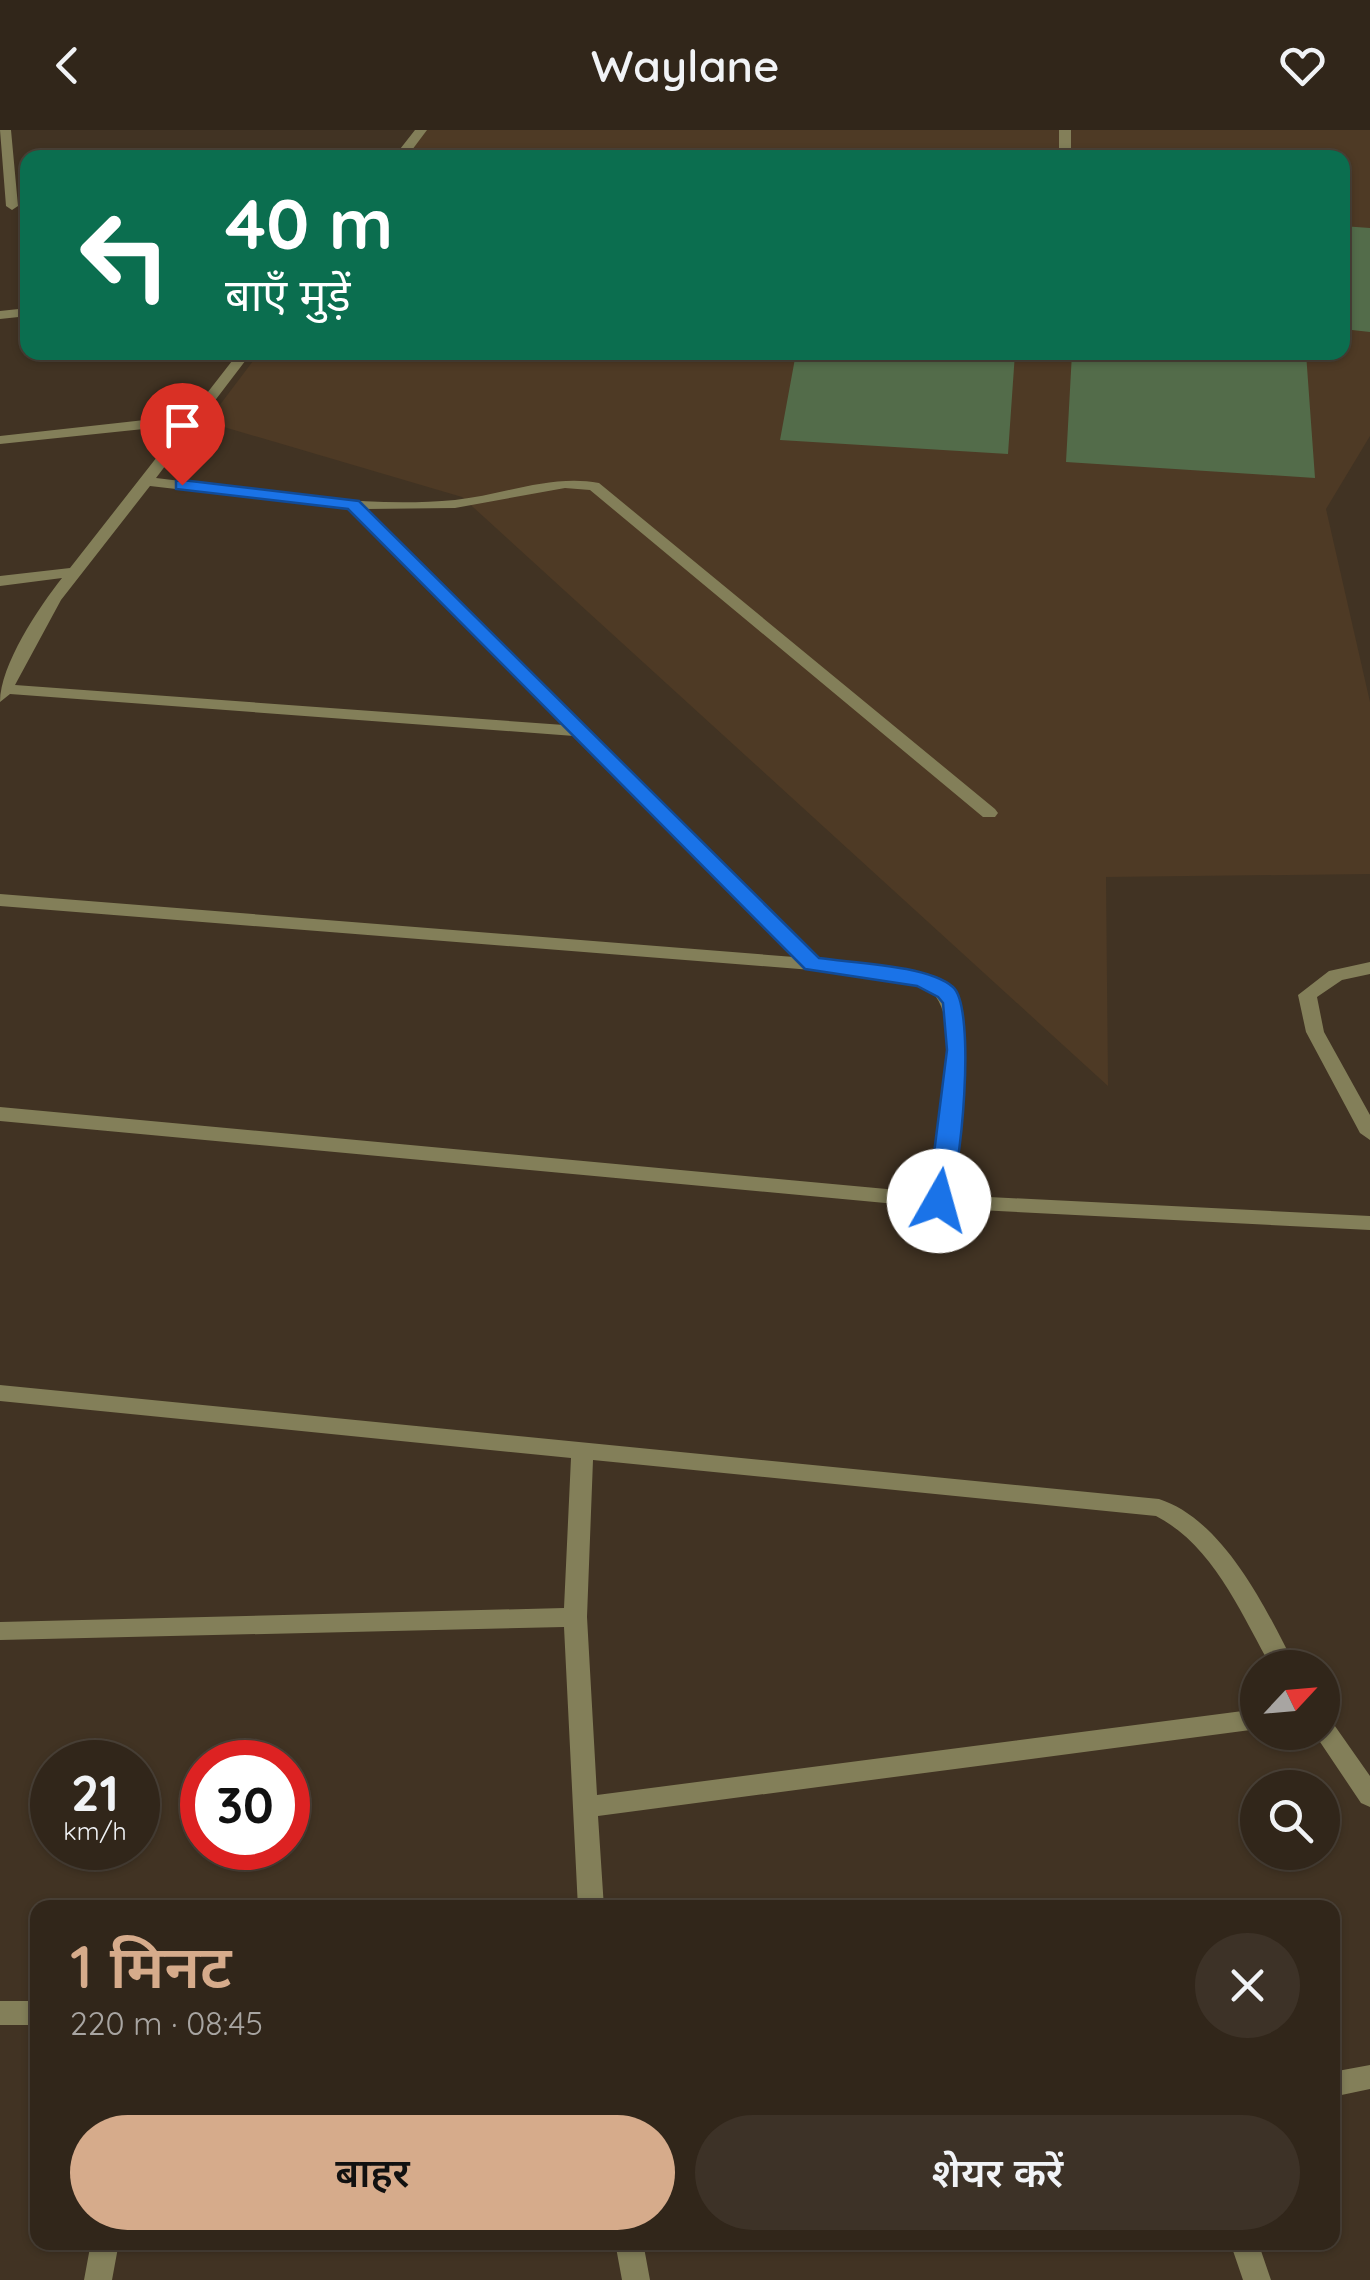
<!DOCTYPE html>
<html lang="hi">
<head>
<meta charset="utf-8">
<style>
	:root { --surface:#31261a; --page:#3d3227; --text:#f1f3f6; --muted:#a8a5a2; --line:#4c4339; --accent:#d6ab8b }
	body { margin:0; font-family:Quicksand,"Noto Sans Devanagari",sans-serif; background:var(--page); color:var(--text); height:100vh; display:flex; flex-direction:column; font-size:38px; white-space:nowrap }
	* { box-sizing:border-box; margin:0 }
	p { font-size:32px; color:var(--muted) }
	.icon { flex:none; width:55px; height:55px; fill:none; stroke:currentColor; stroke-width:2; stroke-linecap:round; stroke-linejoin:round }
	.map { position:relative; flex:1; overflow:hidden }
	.details { position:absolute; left:30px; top:1770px; width:1310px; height:350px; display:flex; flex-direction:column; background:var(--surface); border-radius:20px; box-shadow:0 2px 8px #0004,0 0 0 2px var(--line) }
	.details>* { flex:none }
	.banner { position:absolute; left:20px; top:20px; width:1330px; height:210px; border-radius:20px; box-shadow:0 2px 8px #0004,0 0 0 2px var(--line); background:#0b6e4f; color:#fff; overflow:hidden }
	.needle { width:65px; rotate:64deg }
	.buttons { position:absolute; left:1240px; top:1520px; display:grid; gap:20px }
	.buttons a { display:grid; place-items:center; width:100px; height:100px; border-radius:50%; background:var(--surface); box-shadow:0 2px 8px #0004,0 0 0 2px var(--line); font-size:50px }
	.speed { position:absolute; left:30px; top:1610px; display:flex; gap:20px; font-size:50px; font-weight:700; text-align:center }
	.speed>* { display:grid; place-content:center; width:130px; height:130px; border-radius:50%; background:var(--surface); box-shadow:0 2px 8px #0004,0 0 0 2px var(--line); line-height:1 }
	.speed small { font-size:25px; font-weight:400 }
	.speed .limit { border:15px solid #d22; background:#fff; color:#111 }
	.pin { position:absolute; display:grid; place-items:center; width:85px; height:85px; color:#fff; margin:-102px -42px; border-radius:50% 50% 50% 0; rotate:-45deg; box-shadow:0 0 10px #0007 }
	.pin .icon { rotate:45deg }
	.me { position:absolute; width:110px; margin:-55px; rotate:7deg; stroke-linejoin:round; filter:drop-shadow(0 0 8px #0008) }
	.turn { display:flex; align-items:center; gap:35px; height:210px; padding:0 40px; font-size:45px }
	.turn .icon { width:130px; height:130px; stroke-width:2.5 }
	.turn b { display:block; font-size:70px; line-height:85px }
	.round { display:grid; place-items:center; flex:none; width:105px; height:105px; border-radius:52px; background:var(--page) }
	.head { display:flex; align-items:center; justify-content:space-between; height:170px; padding:0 40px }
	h1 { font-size:60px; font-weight:600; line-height:75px; color:var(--accent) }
	.button { display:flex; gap:20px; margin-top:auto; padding:20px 40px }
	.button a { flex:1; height:115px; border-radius:60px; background:var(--accent); color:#111; font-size:40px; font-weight:600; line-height:115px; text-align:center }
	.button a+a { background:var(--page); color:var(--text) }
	header { display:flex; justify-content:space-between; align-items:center; height:130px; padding:0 40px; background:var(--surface); font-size:45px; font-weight:600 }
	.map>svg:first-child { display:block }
	.built { fill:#4e3a25 }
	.water { fill:#536c4a }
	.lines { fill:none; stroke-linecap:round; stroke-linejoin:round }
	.lane { fill:#837f59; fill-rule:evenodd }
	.street { fill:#837f59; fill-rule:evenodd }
	.route { fill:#1a73e8; stroke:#114b97; stroke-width:2.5 }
</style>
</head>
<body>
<header><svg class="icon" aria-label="back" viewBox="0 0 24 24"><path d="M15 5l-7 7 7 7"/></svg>Waylane<svg class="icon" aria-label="heart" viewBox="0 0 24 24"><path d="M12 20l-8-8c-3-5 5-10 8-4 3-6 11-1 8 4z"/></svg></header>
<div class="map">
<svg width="1370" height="2150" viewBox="0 0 1370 2150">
	<rect width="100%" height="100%" fill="#413323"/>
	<path class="built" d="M426,0H1370V306L1326,379L1370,572V744L1106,747L1108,956L462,367L207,292L259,223L1342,222V28L405,27Z"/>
	<path class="water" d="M1342,96L1370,98V202L1343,199Z
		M796,223H1015L1008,324L780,310Z
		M1072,223H1306L1315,348L1066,332Z"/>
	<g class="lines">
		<path class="lane" d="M1059,0H1071V28H1059Z"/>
		<path class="street" d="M0,0H11L18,76L12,80L6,76Z
			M415,0H427L406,28H393Z
			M28,178V186L0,189V181Z
			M239,222H252L156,348C254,359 356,379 455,370C503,365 551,344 599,353L995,679L998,683L995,687H983L590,360L565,358L455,378L366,379L817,829L923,843L941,850L954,863L964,891L966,921L961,989L950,1065L1370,1086V1100L939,1078L0,991V977L930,1063C937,1020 962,902 936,867C931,860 925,857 917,854L812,840L0,776V764L794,827L574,606L10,564L0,572C0,535 39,477 62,448L0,456V446L70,438L182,295L0,314V306L190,285ZM150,356L349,379L564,595L15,555L61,470Z
			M1370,832V844L1342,850L1317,867L1324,902L1370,985V1010L1360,1003L1306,902L1298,865L1329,841Z
			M0,1255L1159,1369C1224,1390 1267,1480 1296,1538H1272C1241,1484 1214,1416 1156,1386L593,1330L587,1487L597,1665L1258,1579V1599L598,1686L604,1778H578L564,1497L0,1510V1492L564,1478L571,1328L0,1271Z
			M1322,1586L1330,1589L1370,1646V1677L1361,1673L1314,1603L1322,1602Z
			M0,1871H38V1895H0Z
			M1370,1935V1959L1332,1967V1942Z
			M91,2112H119L112,2150H84Z
			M615,2112H643L650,2150H622Z
			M1230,2112H1258L1271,2150H1243Z"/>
	</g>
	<path class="route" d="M182,350L359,371L819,828C853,833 928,835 953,857C977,878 961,1049 947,1076L939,1079L928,1071L947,920L943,873L938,867L917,856L805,839L348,379L176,359V351Z"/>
</svg>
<div class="buttons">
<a><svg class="needle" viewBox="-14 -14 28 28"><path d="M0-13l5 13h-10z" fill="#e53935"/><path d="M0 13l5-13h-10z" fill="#a8a5a2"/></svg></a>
<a><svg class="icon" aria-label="search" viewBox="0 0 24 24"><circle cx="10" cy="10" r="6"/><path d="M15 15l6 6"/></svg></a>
</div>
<div class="speed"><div>21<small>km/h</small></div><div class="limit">30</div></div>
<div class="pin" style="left:182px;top:355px;background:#d93025"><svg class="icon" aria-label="arrive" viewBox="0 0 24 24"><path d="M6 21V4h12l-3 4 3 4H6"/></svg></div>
<svg class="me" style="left:939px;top:1071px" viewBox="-20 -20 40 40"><circle r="19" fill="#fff"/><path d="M0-13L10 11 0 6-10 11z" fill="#1a73e8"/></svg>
<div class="banner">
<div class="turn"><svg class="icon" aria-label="left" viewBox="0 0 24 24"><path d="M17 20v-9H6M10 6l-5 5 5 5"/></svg><div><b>40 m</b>बाएँ मुड़ें</div></div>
</div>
<section class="details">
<div class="head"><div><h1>1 मिनट</h1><p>220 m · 08:45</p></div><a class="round"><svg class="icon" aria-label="close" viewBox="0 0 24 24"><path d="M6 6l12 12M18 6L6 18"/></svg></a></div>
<div class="button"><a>बाहर</a><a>शेयर करें</a></div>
</section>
</div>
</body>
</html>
